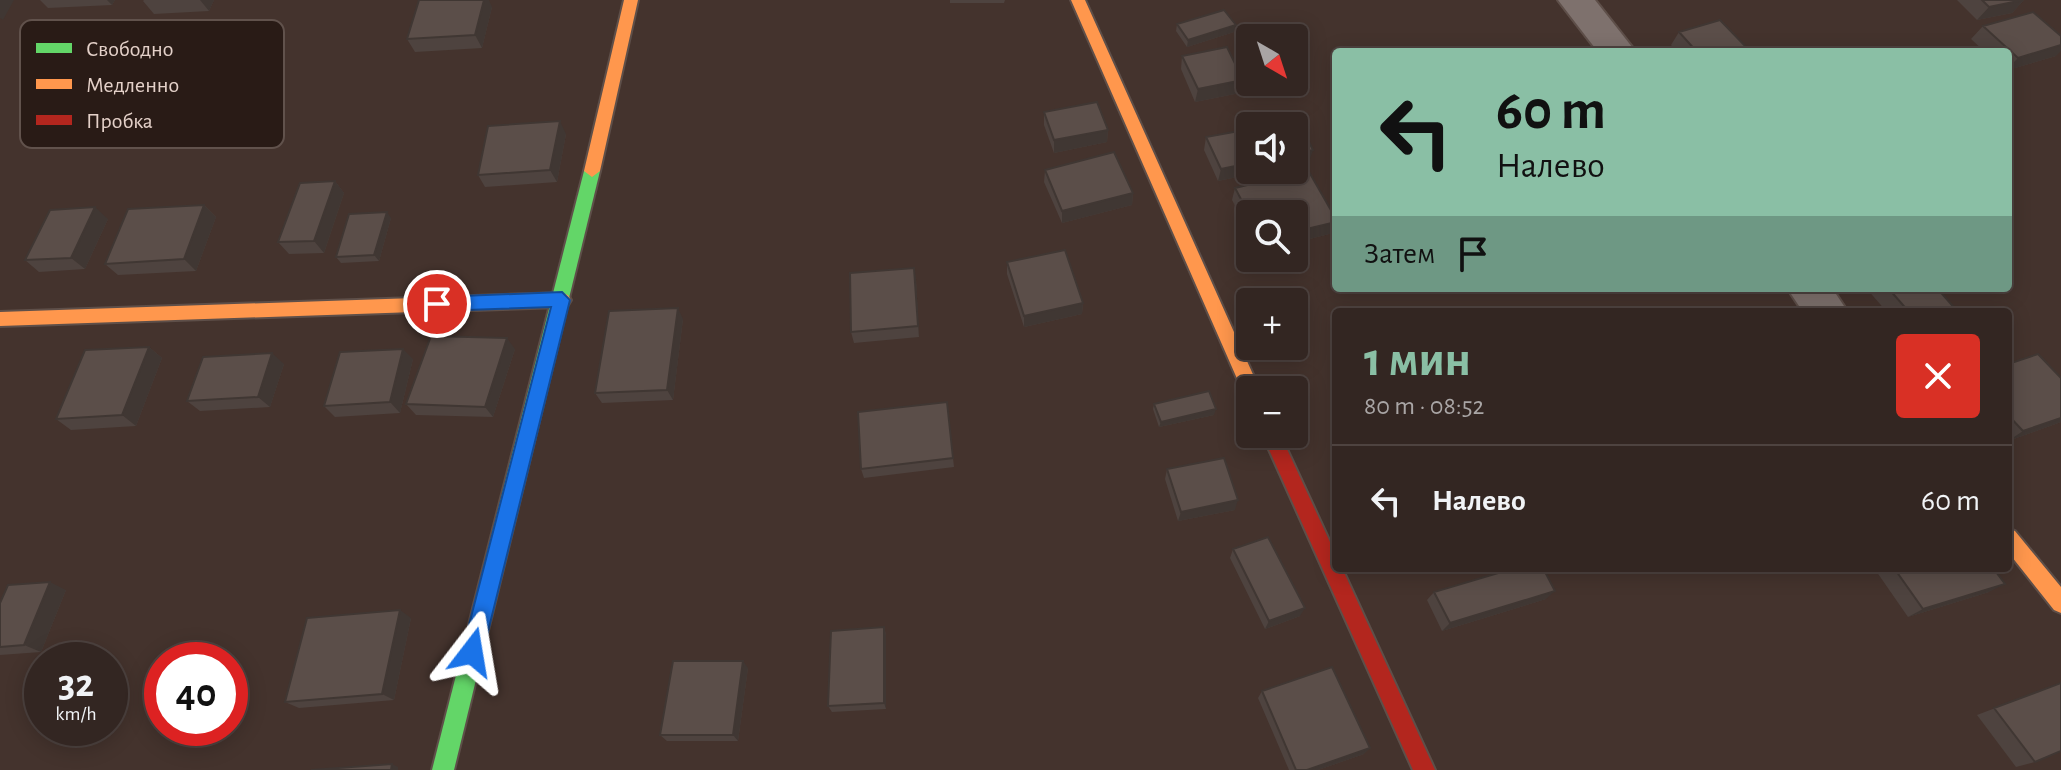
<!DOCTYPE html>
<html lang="ru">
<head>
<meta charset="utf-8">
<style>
	:root { --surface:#332622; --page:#3b2e2a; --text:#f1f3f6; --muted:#a9a5a5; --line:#4e4340; --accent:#8abfa5 }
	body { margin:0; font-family:"Alegreya Sans",sans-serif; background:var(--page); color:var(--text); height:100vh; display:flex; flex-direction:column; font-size:30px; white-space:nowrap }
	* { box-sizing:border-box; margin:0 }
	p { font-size:26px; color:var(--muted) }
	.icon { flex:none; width:44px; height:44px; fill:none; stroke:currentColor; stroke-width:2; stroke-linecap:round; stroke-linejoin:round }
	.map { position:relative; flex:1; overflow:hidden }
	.sheet { position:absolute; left:1332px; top:308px; width:680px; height:264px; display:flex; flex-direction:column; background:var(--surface); border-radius:8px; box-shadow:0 4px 20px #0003,0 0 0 2px var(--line) }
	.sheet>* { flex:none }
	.hud { position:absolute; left:1332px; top:48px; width:680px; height:244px; border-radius:8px; box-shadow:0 4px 20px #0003,0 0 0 2px var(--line); background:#8abfa5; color:#111; overflow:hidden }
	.needle { width:52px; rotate:141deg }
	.tools { position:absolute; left:1236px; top:24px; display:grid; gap:16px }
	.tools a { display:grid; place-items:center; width:72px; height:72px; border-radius:8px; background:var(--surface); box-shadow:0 4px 20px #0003,0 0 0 2px var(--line); font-size:40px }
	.speed { position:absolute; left:24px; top:642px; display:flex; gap:16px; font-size:40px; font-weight:700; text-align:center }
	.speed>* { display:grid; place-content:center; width:104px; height:104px; border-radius:50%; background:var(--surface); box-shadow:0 4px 20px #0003,0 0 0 2px var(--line); line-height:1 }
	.speed small { font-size:20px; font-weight:400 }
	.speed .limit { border:12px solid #d22; background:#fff; color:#111 }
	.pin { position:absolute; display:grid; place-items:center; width:68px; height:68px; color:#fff; margin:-34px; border:4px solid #fff; border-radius:50%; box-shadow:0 2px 8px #0007 }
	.me { position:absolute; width:88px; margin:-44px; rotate:14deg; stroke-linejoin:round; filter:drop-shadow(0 0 6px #0008) }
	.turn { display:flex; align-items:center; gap:28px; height:168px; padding:0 32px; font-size:36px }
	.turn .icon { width:104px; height:104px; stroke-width:2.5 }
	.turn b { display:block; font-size:56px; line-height:68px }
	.then { display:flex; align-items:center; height:76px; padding:0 32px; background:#0003; gap:16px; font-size:30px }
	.round { display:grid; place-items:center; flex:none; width:84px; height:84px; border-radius:8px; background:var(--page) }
	.overview { display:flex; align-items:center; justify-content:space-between; height:136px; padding:0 32px }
	h1 { font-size:48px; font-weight:700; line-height:60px; color:var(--accent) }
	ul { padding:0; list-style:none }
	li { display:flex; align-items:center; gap:24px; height:112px; padding:0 32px; border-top:2px solid var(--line) }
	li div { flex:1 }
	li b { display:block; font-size:30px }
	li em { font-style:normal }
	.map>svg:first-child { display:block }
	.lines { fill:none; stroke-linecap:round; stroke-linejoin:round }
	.street-casing { stroke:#5e4f49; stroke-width:4 }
	.fast-casing { stroke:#5e4f49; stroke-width:4 }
	.slow-casing { stroke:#5e4f49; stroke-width:4 }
	.jam-casing { stroke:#5e4f49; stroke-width:4 }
	.street { fill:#7e716d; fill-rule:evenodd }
	.fast { fill:#63d668; fill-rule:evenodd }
	.slow { fill:#ff974d; fill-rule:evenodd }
	.jam { fill:#b3261e; fill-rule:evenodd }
	.wall { fill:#4e433f }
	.shaded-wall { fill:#403733 }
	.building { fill:#5b4e49; stroke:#403733; stroke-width:2 }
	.route { fill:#1a73e8; stroke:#114b97; stroke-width:2 }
	.key { fill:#291b16; stroke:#61524c; stroke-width:2 }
	.key-label { font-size:22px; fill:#e4d1c9 }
</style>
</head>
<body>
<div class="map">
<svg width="2061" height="770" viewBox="0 0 2061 770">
	<rect width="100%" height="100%" fill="#44332d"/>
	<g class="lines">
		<defs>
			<path id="street" d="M1558,0H1595L1636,52H1598Z
				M1787,288H1832L1848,312H1803Z"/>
			<path id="fast" d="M592,165L600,171L454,770H432L584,171Z"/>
			<path id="slow" d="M624,0H638L600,171L592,177L584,171Z
				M1071,0H1085L1260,390H1250V397L1242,390Z
				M562,293L568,295L571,300L568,305L562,307L0,326V312Z
				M2008,528L2015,531L2061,587V613L2054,610L2008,552Z"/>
			<path id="jam" d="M1262,434H1280L1336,555V568H1342L1435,770H1413Z"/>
		</defs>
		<use href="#street" class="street-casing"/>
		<use href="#fast" class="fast-casing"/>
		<use href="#slow" class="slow-casing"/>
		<use href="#jam" class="jam-casing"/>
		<use href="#street" class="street"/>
		<use href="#fast" class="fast"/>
		<use href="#slow" class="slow"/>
		<use href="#jam" class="jam"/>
	</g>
	<path class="wall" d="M40,0H115L112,5L48,8Z
		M144,0H214L209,11L154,14L143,1Z
		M950,0H1005L1004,3H950Z
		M1957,0H2024L2012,13L1977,20Z
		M492,7L482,48L415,52L407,39Z
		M1177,24L1234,32L1187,47L1176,31Z
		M1983,26L2056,56L2008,70V52H1985L1971,39Z
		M1679,32L1751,52H1677L1671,45Z
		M1182,56L1240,93L1195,102L1181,69Z
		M1044,112L1108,130L1107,142L1054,153L1044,125Z
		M566,134L557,182L485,187L478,175Z
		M1206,137L1250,170H1271L1218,181L1204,150Z
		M1045,170L1133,193L1132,205L1062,223L1044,182Z
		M335,181L344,193L324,253L289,254L278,242Z
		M1235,188L1336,219V224L1333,233L1294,243V214H1250V234L1232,200Z
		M204,205L216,217L196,271L118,275L105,264Z
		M391,218L379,261L341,263L336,257Z
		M108,219L85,269L39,272L25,260Z
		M1007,262L1083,303L1082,314L1024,327L1007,274Z
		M916,279L919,337L854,343L851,332Z
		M1866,288H1937L1958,312H1887Z
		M683,319L673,400L602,403L595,393Z
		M149,347L162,358L136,426L71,430L56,419Z
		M515,349L493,417L416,415L406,404Z
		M413,359L400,413L335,417L324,406Z
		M284,364L270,407L200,411L187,401Z
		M2008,364L2061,378V422L2008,441Z
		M947,402L954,467L864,478L861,469Z
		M1154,404L1214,415L1159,427L1153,409Z
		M1167,469L1235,510L1178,521L1165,479Z
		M1233,549L1300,616L1265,629L1230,558Z
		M1874,568H1993L1989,592L1908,617Z
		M66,590L41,652L0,655V603Z
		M1434,592L1546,599L1442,631L1427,600Z
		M411,618L394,700L299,708L285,702Z
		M884,627L886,635V709L832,712L828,706Z
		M748,668L738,741H667L660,735Z
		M2061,683L2035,762L2016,767L1977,715Z
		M1262,691L1364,754L1318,770H1289L1258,698Z"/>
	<path class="shaded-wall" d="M0,0H14L3,20L0,18Z
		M107,0H115L112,5Z
		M200,0H214L209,11Z
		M484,0H489L492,7L482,48L475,35Z
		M2024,0L2012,13L1977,20L1989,7Z
		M1236,25L1234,32L1187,47L1188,40Z
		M2061,45V51L2056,56L2008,70V68L2018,58Z
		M1243,80L1240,93L1195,102L1198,89Z
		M560,121L566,134L557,182L550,170Z
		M1108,130L1107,142L1054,153V140Z
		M1313,150L1309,162L1294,165V154Z
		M1250,163V170H1271L1218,181L1221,169Z
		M335,181L344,193L324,253L314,241Z
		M1133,193L1132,205L1062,223V211Z
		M204,205L216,217L196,271L184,259Z
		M95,207L108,219L85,269L71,258Z
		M387,212L391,218L379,261L374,255Z
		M1336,222L1333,233L1294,243V232Z
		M914,268L916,279L919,337L918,326Z
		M1695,288H1710L1691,293Z
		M1083,303L1082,314L1024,327V316Z
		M678,308L683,319L673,400L667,390Z
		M507,338L515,349L493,417L485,407Z
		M149,347L162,358L136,426L122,415Z
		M403,349L413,359L400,413L390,402Z
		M272,353L284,364L270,407L258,397Z
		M1216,409L1214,415L1159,427L1161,422Z
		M2061,418V422L2008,441L2023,431Z
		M1238,500L1235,510L1178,521L1181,512Z
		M50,582L66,590L41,652L24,645Z
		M2005,584L1989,592L1908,617L1923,609Z
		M1555,591L1546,599L1442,631L1450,623Z
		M1305,608L1300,616L1265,629L1269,621Z
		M400,610L411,618L394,700L382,694Z
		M884,627L886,635V709L884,703Z
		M743,661L748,668L738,741L733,735Z
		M1370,748L1364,754L1318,770H1307Z
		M392,764L398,767V770H391Z"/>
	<path class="building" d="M419,0H484L475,35L407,39Z
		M1982,0H2023L1989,7Z
		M1224,10L1236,25L1188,40L1177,24Z
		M2033,12L2061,36V45L2018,58L1983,26Z
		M1720,20L1751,52H1697L1679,32Z
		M1227,47L1243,80L1198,89L1182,56Z
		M1097,102L1108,130L1054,140L1044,112Z
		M1298,119L1313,150L1294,154V126H1263Z
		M560,121L550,170L478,175L488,126Z
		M1250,129V163L1221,169L1206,137Z
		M1114,152L1133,193L1062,211L1045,170Z
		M1308,170L1336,219V222L1294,232V214H1250V216L1235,188Z
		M335,181L314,241L278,242L300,183Z
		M204,205L184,259L105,264L128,209Z
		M95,207L71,258L25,260L50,210Z
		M387,212L374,255L336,257L349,214Z
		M1065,250L1083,303L1024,316L1007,262Z
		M914,268L918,326L851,332L850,273Z
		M1888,288H1937L1958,312H1909Z
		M678,308L667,390L595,393L609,311Z
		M431,336L507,338L485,407L406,404Z
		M149,347L122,415L56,419L85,350Z
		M403,349L390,402L324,406L340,352Z
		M272,353L258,397L187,401L203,357Z
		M2038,354L2061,378V418L2023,431L2008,415V364Z
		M1209,391L1216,409L1161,422L1154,404Z
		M947,402L953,458L861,469L858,412Z
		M1224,458L1238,500L1181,512L1167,469Z
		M1268,537L1305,608L1269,621L1233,549Z
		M1515,568H1543L1555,591L1450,623L1434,592Z
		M1894,568H1993L2005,584L1923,609Z
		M50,582L24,645L0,647V603L8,585Z
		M400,610L382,694L285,702L307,618Z
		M884,627V703L828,706L831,631Z
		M673,661H743L733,735H660Z
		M1332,667L1370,748L1307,770H1296L1262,691Z
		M2061,683V751L2035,762L1994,708Z
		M392,764L391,770H311Z"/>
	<path class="route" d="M562,292L570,300L483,652L480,660L472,663L465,660L462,652L551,307L437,311L428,304L437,297Z"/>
	<rect x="20" y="20" width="264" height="128" rx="12" class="key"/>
	<rect x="36" y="43" width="36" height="10" fill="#63d668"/>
	<rect x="36" y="79" width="36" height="10" fill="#ff974d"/>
	<rect x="36" y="115" width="36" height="10" fill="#b3261e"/>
	<g class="key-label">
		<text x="86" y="56">Свободно</text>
		<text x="86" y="92">Медленно</text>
		<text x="86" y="128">Пробка</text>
	</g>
</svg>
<div class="tools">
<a><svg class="needle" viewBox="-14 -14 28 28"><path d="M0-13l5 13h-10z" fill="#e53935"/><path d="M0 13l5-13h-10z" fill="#a9a5a5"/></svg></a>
<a><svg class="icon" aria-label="sound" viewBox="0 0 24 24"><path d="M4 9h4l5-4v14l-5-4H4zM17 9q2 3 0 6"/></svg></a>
<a><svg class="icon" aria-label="search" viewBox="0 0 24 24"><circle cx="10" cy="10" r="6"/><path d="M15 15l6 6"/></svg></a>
<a>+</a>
<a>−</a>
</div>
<div class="speed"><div>32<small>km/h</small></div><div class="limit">40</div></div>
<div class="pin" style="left:437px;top:304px;background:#d93025"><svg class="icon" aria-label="arrive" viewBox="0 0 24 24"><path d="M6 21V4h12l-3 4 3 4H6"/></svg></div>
<svg class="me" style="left:472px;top:652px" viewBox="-20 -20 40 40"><path d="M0-17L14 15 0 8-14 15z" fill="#1a73e8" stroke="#fff" stroke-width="4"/></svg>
<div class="hud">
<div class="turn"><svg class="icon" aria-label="left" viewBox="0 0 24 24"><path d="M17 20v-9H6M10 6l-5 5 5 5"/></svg><div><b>60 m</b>Налево</div></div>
<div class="then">Затем<svg class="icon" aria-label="arrive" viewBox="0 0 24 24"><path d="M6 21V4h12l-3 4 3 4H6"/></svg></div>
</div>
<section class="sheet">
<div class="overview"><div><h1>1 мин</h1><p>80 m · 08:52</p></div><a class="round" style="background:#d93025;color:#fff"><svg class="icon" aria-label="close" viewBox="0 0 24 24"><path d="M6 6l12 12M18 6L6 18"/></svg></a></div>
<ul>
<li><svg class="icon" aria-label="left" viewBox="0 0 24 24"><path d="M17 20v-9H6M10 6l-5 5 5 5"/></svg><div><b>Налево</b></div><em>60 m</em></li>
</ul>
</section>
</div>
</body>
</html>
